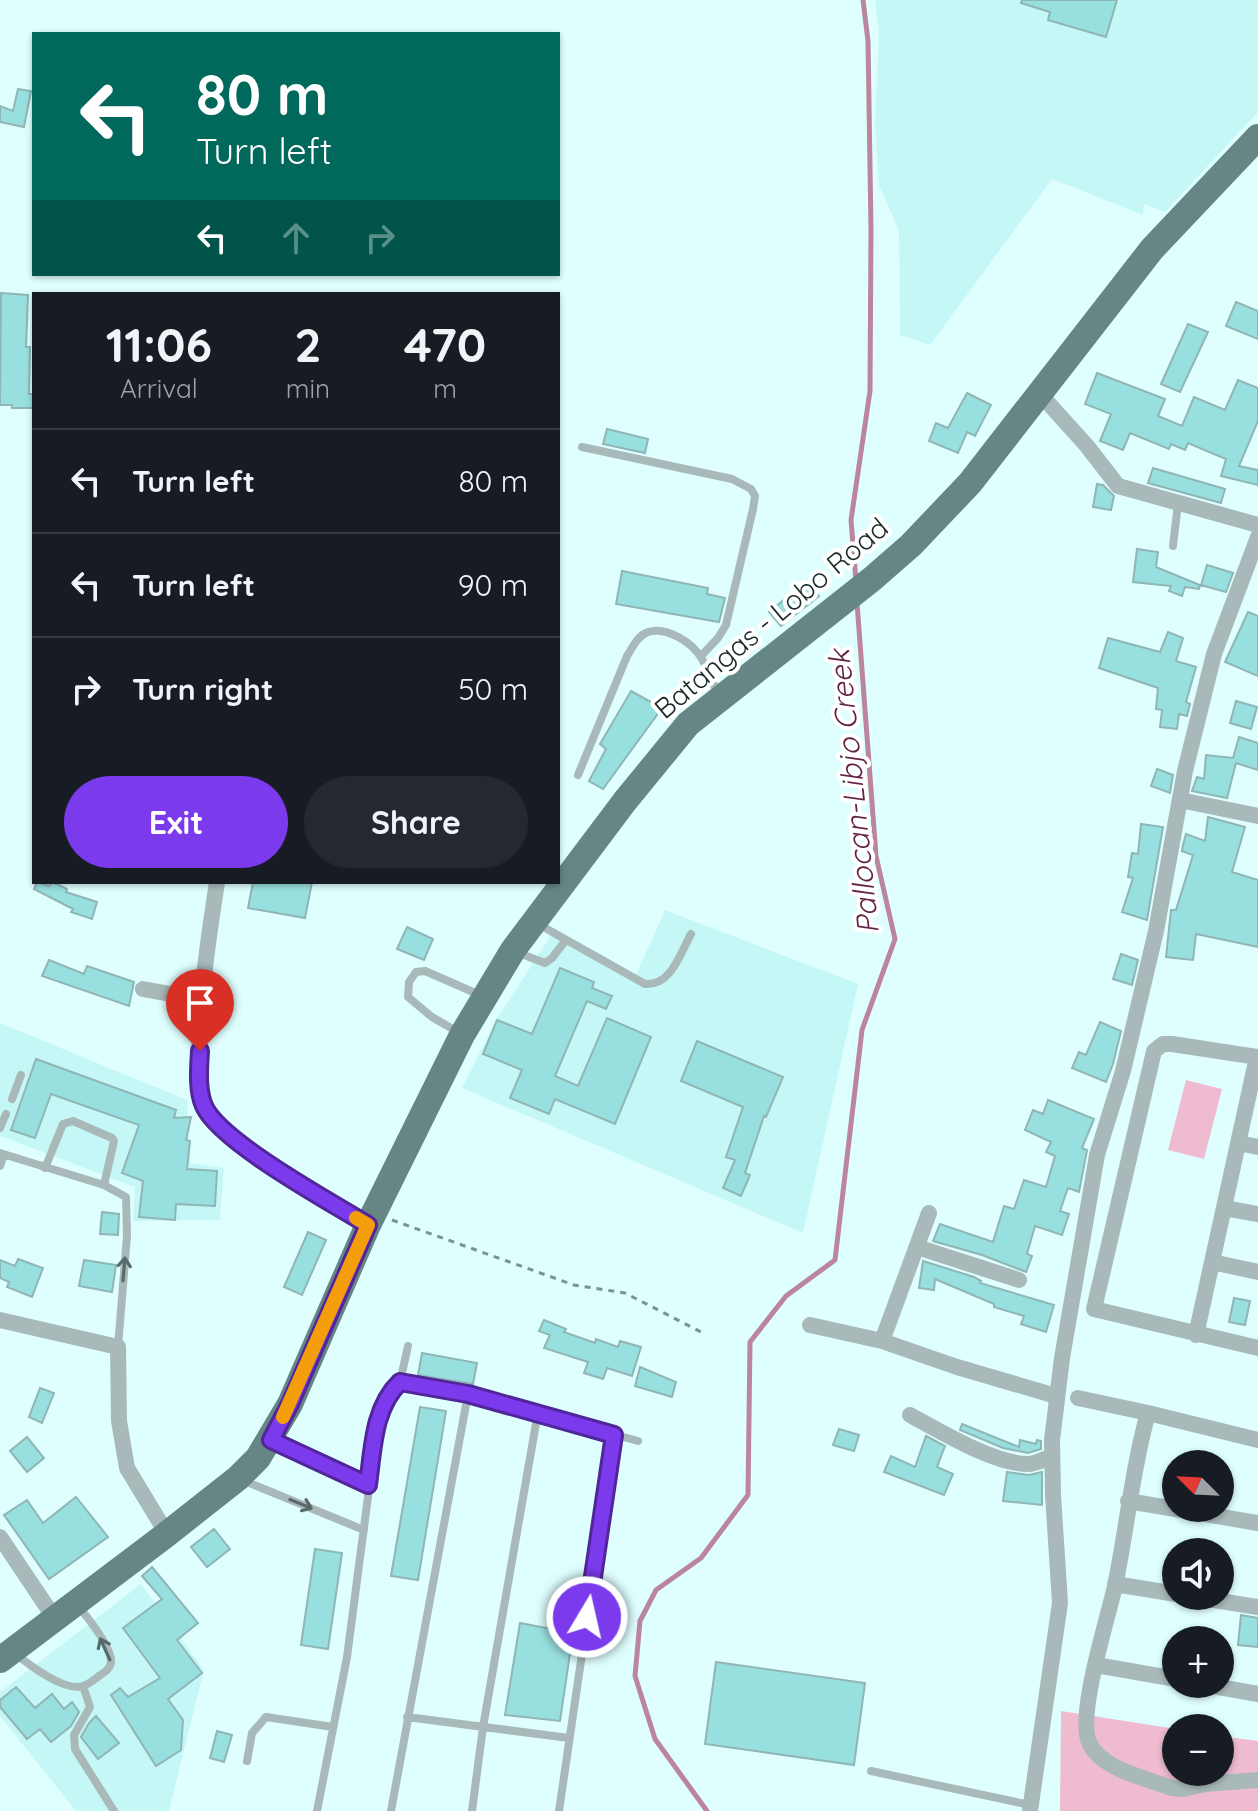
<!DOCTYPE html>
<html lang="en">
<head>
<meta charset="utf-8">
<style>
	:root { --surface:#171b24; --page:#242831; --text:#f1f3f6; --muted:#9ea1a6; --line:#363941; --accent:#7c3aed }
	body { margin:0; font-family:Quicksand,sans-serif; background:var(--page); color:var(--text); height:100vh; display:flex; flex-direction:column; font-size:30px; white-space:nowrap }
	* { box-sizing:border-box; margin:0 }
	p { font-size:26px; color:var(--muted) }
	.icon { flex:none; width:44px; height:44px; fill:none; stroke:currentColor; stroke-width:2; stroke-linecap:round; stroke-linejoin:round }
	.map { position:relative; flex:1; overflow:hidden }
	.side { position:absolute; left:32px; top:292px; width:528px; height:592px; display:flex; flex-direction:column; background:var(--surface); border-radius:0px; box-shadow:0 2px 6px #0004 }
	.side>* { flex:none }
	.top-card { position:absolute; left:32px; top:32px; width:528px; height:244px; border-radius:0px; box-shadow:0 2px 6px #0004; background:#00695c; color:#fff; overflow:hidden }
	.needle { width:52px; rotate:294deg }
	.tools { position:absolute; left:1162px; top:1450px; display:grid; gap:16px }
	.tools a { display:grid; place-items:center; width:72px; height:72px; border-radius:50%; background:var(--surface); box-shadow:0 2px 6px #0004; font-size:40px }
	.pin { position:absolute; display:grid; place-items:center; width:68px; height:68px; color:#fff; margin:-82px -34px; border-radius:50% 50% 50% 0; rotate:-45deg; box-shadow:0 0 8px #0007 }
	.pin .icon { rotate:45deg }
	.me { position:absolute; width:88px; margin:-44px; rotate:9deg; stroke-linejoin:round; filter:drop-shadow(0 0 6px #0008) }
	.turn { display:flex; align-items:center; gap:28px; height:168px; padding:0 32px; font-size:36px }
	.turn .icon { width:104px; height:104px; stroke-width:2.5 }
	.turn b { display:block; font-size:56px; line-height:68px }
	.lanes { display:flex; align-items:center; height:76px; padding:0 32px; background:#0003; justify-content:center; gap:40px; direction:ltr }
	.lanes .off { opacity:.35 }
	.eta { display:flex; justify-content:space-evenly; align-items:center; height:136px; text-align:center }
	.eta b { font-size:48px; font-weight:800; line-height:56px }
	.primary-button { display:flex; gap:16px; margin-top:auto; padding:16px 32px }
	.primary-button a { flex:1; height:92px; border-radius:48px; background:var(--accent); color:#fff; font-size:32px; font-weight:800; line-height:92px; text-align:center }
	.primary-button a+a { background:var(--page); color:var(--text) }
	ul { padding:0; list-style:none }
	li { display:flex; align-items:center; gap:24px; height:104px; padding:0 32px; border-top:2px solid var(--line) }
	li div { flex:1 }
	li b { display:block; font-size:30px }
	li em { font-style:normal }
	.map>svg:first-child { display:block }
	.built { fill:#c5f7f7 }
	.green { fill:#eebbd1 }
	.lines { fill:none; stroke-linecap:round; stroke-linejoin:round }
	.stream { stroke:#bb869d; stroke-width:5 }
	.building { fill:#98e0df; stroke:#90b5b5; stroke-width:2 }
	.path { stroke:#7a9292; stroke-width:3; stroke-dasharray:6 6; stroke-linecap:butt }
	.lane { stroke:#a9b9b9; stroke-width:8 }
	.street { stroke:#a9b9b9; stroke-width:16 }
	.primary { stroke:#668585; stroke-width:26 }
	.oneway { stroke:#5a6a6a }
	.route-casing { stroke:#51269a; stroke-width:20 }
	.route { stroke:#7c3aed; stroke-width:14 }
	.slow { stroke:#f59e0b; stroke-width:14 }
	.labels { text-anchor:middle; stroke-width:8; stroke-linejoin:round; paint-order:stroke }
	.street-label { font-size:28px; fill:#1a2a2a; stroke:#fff }
	.water-label { font-size:30px; font-style:italic; fill:#632344; stroke:#fff }
</style>
</head>
<body>
<div class="map">
<svg width="1258" height="1811" viewBox="0 0 1258 1811">
	<rect width="100%" height="100%" fill="#dfffff"/>
	<path class="built" d="M875,0H1258V112L1165,212L1144,204L1143,215L1052,179L930,345L900,335L899,231L879,185L875,125L879,33Z
		M665,910L858,984L803,1233L462,1088L499,1015L554,931L635,977Z
		M0,1023L187,1100L190,1163L224,1168L220,1220L133,1221L135,1187L0,1136Z
		M141,1584L204,1670L169,1811H76L0,1716V1692Z"/>
	<path class="green" d="M1186,1080L1222,1089L1204,1159L1168,1150Z
		M1061,1711L1176,1729V1772H1220V1736L1258,1741V1811H1060Z"/>
	<g class="lines">
		<path class="stream" d="M856,581L851,520L870,391L871,230L868,41L863,0
			M707,1811L655,1739L635,1676L640,1621L656,1590L701,1558L748,1495L750,1342L786,1296L835,1260L862,1030L895,939L876,856L857,603"/>
	</g>
	<path class="building" d="M1022,0H1117L1106,37L1048,20L1050,12L1021,3Z
		M18,89L31,91L24,127L0,122V106L13,111Z
		M1,293L28,295L26,347H30L29,394H34V408H12V405H0Z
		M1236,302L1258,311V339L1226,326Z
		M1188,324L1208,332L1180,392L1161,384Z
		M1097,373L1165,399L1158,416L1182,426L1194,397L1225,410L1238,380L1258,388V421L1239,466L1258,470V485L1221,476L1226,459L1188,443L1185,450L1171,444L1169,449L1130,433L1123,450L1100,441L1111,414L1085,404Z
		M967,393L991,405L975,436L967,432L958,453L929,441L936,423L948,428Z
		M607,429L648,439L645,453L603,444Z
		M1153,468L1225,489L1221,503L1148,483Z
		M1097,484L1103,485L1114,496L1111,510L1093,507Z
		M1137,549L1158,552L1156,567L1200,585L1199,589L1185,587L1182,596L1169,591L1171,586L1133,582Z
		M1207,565L1233,573L1226,592L1201,585Z
		M622,571L708,588L707,594L725,598L719,622L616,604Z
		M807,581L819,596L781,626L769,612Z
		M1248,612L1258,616V676L1225,662Z
		M1168,632L1183,638L1176,661L1196,667L1186,702L1190,704L1187,716L1179,714L1177,729L1160,727L1162,710L1156,709L1158,688L1099,668L1108,638L1160,652Z
		M631,691L662,708L603,789L589,781L606,749L600,744Z
		M1236,701L1257,707L1251,729L1230,723Z
		M1239,737L1258,743V770L1236,763L1227,798L1192,791L1197,777L1204,779L1206,755L1233,758Z
		M1157,769L1173,775L1170,793L1151,786Z
		M1208,817L1245,827L1232,872L1258,880V947L1196,934L1193,960L1166,957L1171,910H1176L1193,855L1182,851L1183,845L1186,834L1205,841Z
		M1141,824L1163,827L1147,920L1122,912L1133,878L1128,877L1132,853L1138,854Z
		M37,882L49,886L53,882L67,889L66,892L97,902L92,919L71,912L73,909L34,889Z
		M253,882H312L305,918L248,908Z
		M407,927L433,939L424,960L397,949Z
		M1121,954L1138,960L1132,985L1113,979Z
		M49,960L84,974L87,966L134,982L129,1006L42,976Z
		M560,968L594,982L592,988L612,996L606,1009L587,1001L555,1076L578,1086L607,1018L651,1037L615,1124L555,1099L549,1114L510,1098L522,1070L483,1054L497,1020L532,1034Z
		M1100,1022L1121,1031L1113,1064L1106,1082L1072,1068L1079,1052L1086,1055Z
		M697,1041L783,1077L766,1117L764,1116L745,1173L750,1175L741,1196L723,1188L735,1160L726,1157L743,1107L681,1081Z
		M36,1059L176,1110L174,1118L191,1117L186,1140L190,1141L187,1169L217,1171L215,1206L176,1204L175,1220L139,1217L143,1181L122,1173L139,1125L51,1094L35,1138L11,1130Z
		M1048,1100L1094,1119L1082,1148L1087,1150L1079,1192L1068,1188L1060,1211L1069,1214L1062,1235L1035,1226L1027,1254L1032,1256L1026,1272L982,1255L933,1241L940,1224L993,1242L1004,1206L1014,1209L1024,1180L1046,1187L1055,1156L1046,1152L1051,1142L1025,1130L1033,1110L1043,1114Z
		M102,1212L119,1214L118,1235L100,1234Z
		M308,1232L326,1240L302,1295L284,1287Z
		M18,1259L43,1268L32,1297L7,1287L9,1282L0,1278V1260L15,1266Z
		M84,1260L116,1265L112,1292L79,1286Z
		M923,1261L974,1277L981,1281L980,1283L1054,1305L1046,1332L1021,1324L1024,1316L994,1307V1304L935,1279L934,1290L919,1288Z
		M1234,1298L1250,1301L1245,1325L1229,1322Z
		M544,1320L566,1329L564,1332L595,1343L596,1339L618,1347L620,1341L641,1347L632,1376L607,1368L603,1379L584,1373L588,1362L544,1348L550,1335L539,1331Z
		M422,1353L477,1363L473,1384L418,1375Z
		M640,1367L676,1382L672,1397L635,1386Z
		M40,1388L54,1393L42,1423L29,1417Z
		M420,1407L446,1411L418,1580L391,1576Z
		M962,1424L1019,1447L1020,1440L1036,1444L1037,1440L1041,1441V1449L1028,1453L1003,1448L960,1430Z
		M839,1429L859,1435L854,1451L833,1445Z
		M926,1436L945,1446L937,1467L953,1474L944,1495L884,1472L891,1456L915,1467Z
		M27,1437L44,1458L27,1472L10,1451Z
		M1007,1472L1029,1475L1042,1472V1505L1003,1501Z
		M76,1497L108,1537L49,1579L4,1515L27,1500L43,1523Z
		M214,1529L230,1549L207,1567L191,1547Z
		M315,1549L342,1553L328,1649L301,1645Z
		M152,1567L198,1623L177,1640L202,1673L168,1699L183,1720L181,1750L156,1766L111,1695L120,1688L128,1697L160,1678L123,1628L162,1599L142,1576Z
		M1241,1615L1258,1618V1647L1238,1645Z
		M520,1623L573,1633L560,1721L505,1715Z
		M716,1662L865,1683L854,1765L705,1744Z
		M16,1687L35,1708L52,1694L64,1709L72,1702L79,1712L71,1726L51,1742L40,1729L27,1739L0,1707V1700Z
		M96,1716L119,1743L98,1759L81,1737L89,1723Z
		M217,1731L232,1735L224,1762L210,1758Z"/>
	<g class="lines">
		<path class="path" d="M392,1220L574,1285L625,1293L705,1334"/>
		<path class="lane" d="M582,447L732,479L751,489L755,496L753,509L726,625L718,638L701,656
			M1173,546L1178,503
			M578,775L627,656C633,647 637,636 648,632C667,626 693,643 702,659C709,670 713,683 718,695
			M538,924L645,984C671,986 680,954 691,934
			M516,952L545,963L552,958L566,940
			M458,1032L432,1017L408,997L409,982L416,972L425,971L480,995
			M12,1099L21,1075
			M0,1128L6,1114
			M0,1153L104,1185L126,1197L127,1236L118,1347
			M0,1166L4,1154
			M45,1168L63,1124L73,1121L112,1138L114,1141L104,1185
			M400,1382L468,1394L638,1441
			M274,1442L368,1485
			M242,1480L364,1530
			M16,1654C29,1665 65,1692 83,1686C88,1685 95,1679 99,1676C105,1672 110,1669 111,1662C112,1648 88,1618 79,1607
			M83,1686L90,1707L74,1735L75,1749L114,1811
			M407,1717L569,1738
			M247,1761L252,1733L266,1717L333,1727
			M871,1771L1030,1805
			M317,1811L347,1657L378,1420L389,1393L400,1382L408,1346
			M391,1811L468,1394
			M472,1811L483,1727L538,1412
			M559,1811L614,1435"/>
		<path class="street" d="M1041,395L1087,446L1118,486L1258,525
			M1180,800L1258,816
			M217,882C210,931 182,1087 215,1123C223,1131 235,1138 244,1145C284,1175 326,1199 368,1225
			M143,989L203,1000
			M1258,1057L1172,1044H1163L1154,1051L1094,1309L1258,1348
			M1238,1143L1258,1147
			M1224,1208L1258,1214
			M917,1247L1019,1280
			M1212,1262L1258,1272
			M0,1320L118,1347L119,1421L127,1468L167,1534
			M810,1325L882,1341L957,1367L1056,1396
			M1196,1335L1257,1057
			M882,1341L929,1213
			M1078,1398L1148,1413L1258,1440
			M1148,1413C1132,1470 1127,1528 1115,1586C1108,1618 1077,1714 1089,1742C1101,1770 1146,1778 1172,1788L1184,1789L1205,1784L1258,1780
			M910,1415C940,1431 994,1464 1028,1464C1036,1464 1044,1459 1052,1456
			M1128,1501L1258,1523
			M0,1537L55,1619
			M1115,1584L1176,1594
			M1189,1596L1258,1607
			M1096,1665L1176,1679
			M1202,1684L1258,1694
			M1030,1811L1060,1603L1053,1495L1052,1440L1062,1358L1097,1155L1123,1071L1156,931L1185,771L1214,654L1258,537"/>
		<path class="primary" d="M0,1660L167,1534L238,1478L258,1458L290,1404L368,1225L462,1035L513,950L625,801L688,724L872,579L911,545L970,483L1152,249L1258,137"/>
	</g>
	<defs><path id="oneway-shaft" d="M-6 0H5M1.5-3L5.5 0L1.5 3" fill="none" stroke-width="1.6" stroke-linecap="round" stroke-linejoin="round" transform="scale(2)"/></defs>
	<g class="oneway">
		<use href="#oneway-shaft" transform="translate(124 1269) rotate(-85)"/>
		<use href="#oneway-shaft" transform="translate(301 1504) rotate(22)"/>
		<use href="#oneway-shaft" transform="translate(105 1649) rotate(-114)"/>
	</g>
	<g class="lines">
		<defs>
			<path id="route" d="M200,1051C199,1068 197,1090 204,1106C220,1142 331,1202 368,1225L290,1404L271,1440L368,1485C373,1449 373,1408 400,1382L468,1394L614,1435L587,1617"/>
		</defs>
		<use href="#route" class="route-casing"/>
		<use href="#route" class="route"/>
		<path class="slow" d="M283,1417L368,1225L356,1218"/>
	</g>
	<g class="labels">
		<g class="street-label">
			<text transform="translate(771 618) rotate(-40)" y="10">Batangas - Lobo Road</text>
		</g>
		<g class="water-label">
			<text transform="translate(854 792) rotate(-96)" y="10">Pallocan-Libjo Creek</text>
		</g>
	</g>
</svg>
<div class="tools">
<a><svg class="needle" viewBox="-14 -14 28 28"><path d="M0-13l5 13h-10z" fill="#e53935"/><path d="M0 13l5-13h-10z" fill="#9ea1a6"/></svg></a>
<a><svg class="icon" aria-label="sound" viewBox="0 0 24 24"><path d="M4 9h4l5-4v14l-5-4H4zM17 9q2 3 0 6"/></svg></a>
<a>+</a>
<a>−</a>
</div>
<div class="pin" style="left:200px;top:1051px;background:#d93025"><svg class="icon" aria-label="arrive" viewBox="0 0 24 24"><path d="M6 21V4h12l-3 4 3 4H6"/></svg></div>
<svg class="me" style="left:587px;top:1617px" viewBox="-20 -20 40 40"><circle r="17" fill="#7c3aed" stroke="#fff" stroke-width="3"/><path d="M0-11L8 9 0 5-8 9z" fill="#fff"/></svg>
<div class="top-card">
<div class="turn"><svg class="icon" aria-label="left" viewBox="0 0 24 24"><path d="M17 20v-9H6M10 6l-5 5 5 5"/></svg><div><b>80 m</b>Turn left</div></div>
<div class="lanes"><svg class="icon" aria-label="left" viewBox="0 0 24 24"><path d="M17 20v-9H6M10 6l-5 5 5 5"/></svg><svg class="icon off" aria-label="ahead" viewBox="0 0 24 24"><path d="M12 20V5M6 11l6-6 6 6"/></svg><svg class="icon off" aria-label="right" viewBox="0 0 24 24"><path d="M7 20v-9h11M14 6l5 5-5 5"/></svg></div>
</div>
<section class="side">
<div class="eta">
<div><b>11:06</b><p>Arrival</p></div>
<div><b>2</b><p>min</p></div>
<div><b>470</b><p>m</p></div>
</div>
<ul>
<li><svg class="icon" aria-label="left" viewBox="0 0 24 24"><path d="M17 20v-9H6M10 6l-5 5 5 5"/></svg><div><b>Turn left</b></div><em>80 m</em></li>
<li><svg class="icon" aria-label="left" viewBox="0 0 24 24"><path d="M17 20v-9H6M10 6l-5 5 5 5"/></svg><div><b>Turn left</b></div><em>90 m</em></li>
<li><svg class="icon" aria-label="right" viewBox="0 0 24 24"><path d="M7 20v-9h11M14 6l5 5-5 5"/></svg><div><b>Turn right</b></div><em>50 m</em></li>
</ul>
<div class="primary-button"><a>Exit</a><a>Share</a></div>
</section>
</div>
</body>
</html>
